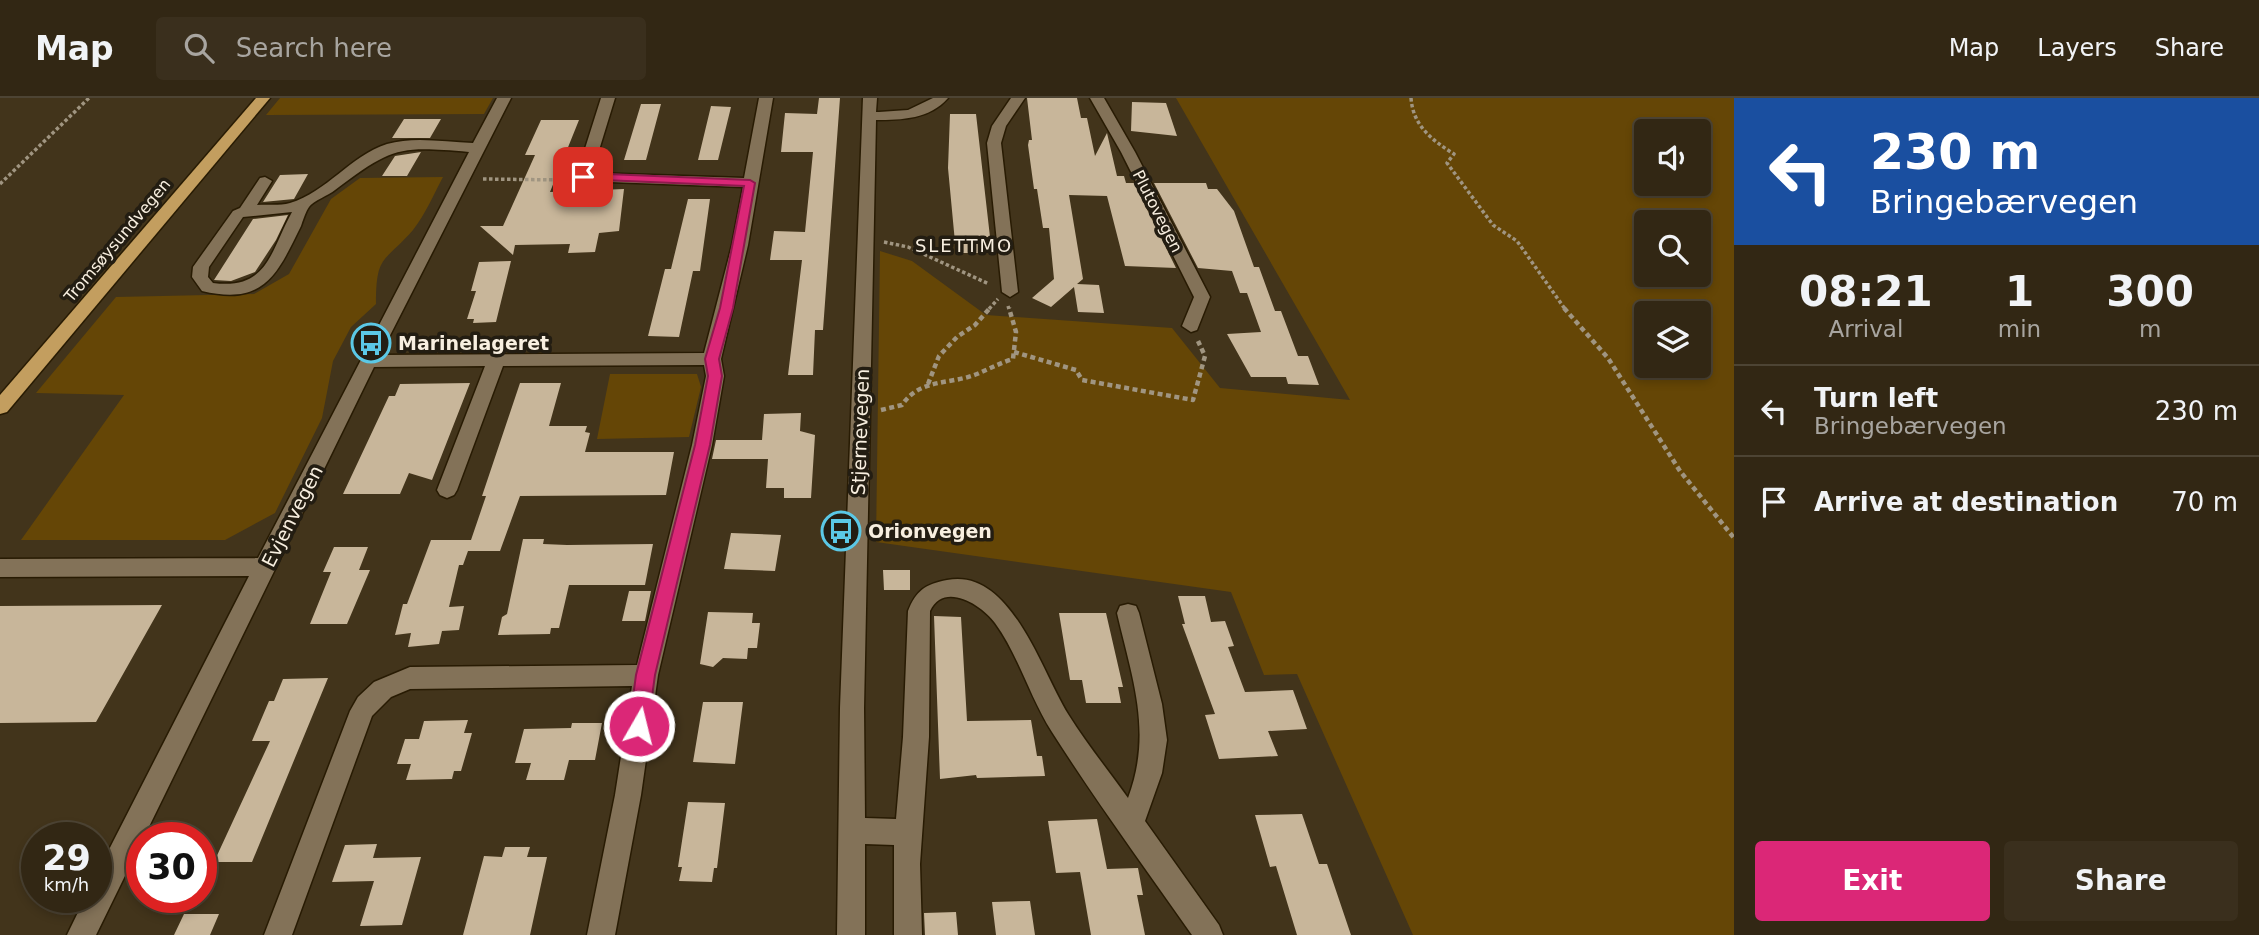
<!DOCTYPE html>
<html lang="en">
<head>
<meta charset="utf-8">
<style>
	:root { --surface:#322714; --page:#3a2f1d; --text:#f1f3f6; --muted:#a8a5a0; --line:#4d4434; --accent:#db2777 }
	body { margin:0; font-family:"DejaVu Sans",sans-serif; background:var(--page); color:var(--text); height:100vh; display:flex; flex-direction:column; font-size:26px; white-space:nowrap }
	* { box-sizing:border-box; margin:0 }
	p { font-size:23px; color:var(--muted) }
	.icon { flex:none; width:38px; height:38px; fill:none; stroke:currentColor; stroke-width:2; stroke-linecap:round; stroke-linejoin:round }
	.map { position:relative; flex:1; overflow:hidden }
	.panel { display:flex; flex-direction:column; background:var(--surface); width:525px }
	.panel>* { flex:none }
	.banner { background:#1a4fa0; color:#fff; overflow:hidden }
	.buttons { position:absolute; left:1634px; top:21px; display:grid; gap:14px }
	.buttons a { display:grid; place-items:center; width:77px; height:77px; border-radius:7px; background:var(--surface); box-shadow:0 4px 10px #0003,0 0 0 2px var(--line); font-size:35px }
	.speed { position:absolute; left:21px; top:724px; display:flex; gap:14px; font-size:35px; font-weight:700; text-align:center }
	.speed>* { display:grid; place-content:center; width:91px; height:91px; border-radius:50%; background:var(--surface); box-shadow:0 4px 10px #0003,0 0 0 2px var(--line); line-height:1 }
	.speed small { font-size:18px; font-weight:400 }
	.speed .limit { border:10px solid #d22; background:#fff; color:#111 }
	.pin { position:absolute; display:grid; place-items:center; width:60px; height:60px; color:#fff; margin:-30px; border-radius:14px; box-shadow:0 4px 10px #0006 }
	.me { position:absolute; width:77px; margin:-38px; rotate:8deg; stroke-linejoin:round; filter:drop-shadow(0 0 5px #0008) }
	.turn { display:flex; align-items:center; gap:24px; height:147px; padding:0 21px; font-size:32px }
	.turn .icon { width:91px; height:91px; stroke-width:2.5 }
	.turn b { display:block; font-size:49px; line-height:60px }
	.eta { display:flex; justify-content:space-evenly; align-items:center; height:119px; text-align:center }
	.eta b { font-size:42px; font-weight:700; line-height:49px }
	.action { display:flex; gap:14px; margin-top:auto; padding:14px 21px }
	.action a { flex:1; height:80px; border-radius:7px; background:var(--accent); color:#fff; font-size:28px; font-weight:700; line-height:80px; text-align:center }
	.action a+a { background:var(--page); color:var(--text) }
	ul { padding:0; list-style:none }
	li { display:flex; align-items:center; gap:21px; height:91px; padding:0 21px; border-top:2px solid var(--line) }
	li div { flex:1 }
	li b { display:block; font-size:26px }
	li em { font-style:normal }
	header { display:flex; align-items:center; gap:42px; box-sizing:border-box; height:98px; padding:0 35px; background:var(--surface); border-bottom:2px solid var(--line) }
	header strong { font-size:33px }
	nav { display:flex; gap:38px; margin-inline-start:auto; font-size:24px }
	.search { width:490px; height:63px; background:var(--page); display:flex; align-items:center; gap:18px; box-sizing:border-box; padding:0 24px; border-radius:7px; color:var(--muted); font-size:26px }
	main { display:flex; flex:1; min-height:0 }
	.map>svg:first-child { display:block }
	.green { fill:#654606; fill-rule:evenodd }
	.building { fill:#c8b69a }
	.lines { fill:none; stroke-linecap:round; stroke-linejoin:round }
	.minor-casing { stroke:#281b03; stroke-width:3 }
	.highway-casing { stroke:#281b03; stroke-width:3 }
	.path-far1 { stroke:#a09581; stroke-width:3.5; stroke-dasharray:3.5 2.5; stroke-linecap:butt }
	.path { stroke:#a09581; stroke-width:4.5; stroke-dasharray:5 3.5; stroke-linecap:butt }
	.minor { fill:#837258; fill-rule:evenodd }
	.highway { fill:#c39e5f; fill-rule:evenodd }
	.route { fill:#db2777; stroke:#8e194d; stroke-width:2 }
	.labels { text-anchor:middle; stroke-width:7; stroke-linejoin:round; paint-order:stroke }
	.far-street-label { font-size:16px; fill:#f8efe0; stroke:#231d12 }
	.far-neighbourhood-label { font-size:18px; letter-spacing:2px; fill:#f8efe0; stroke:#231d12 }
	.poi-label { font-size:19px; font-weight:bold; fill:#f8efe0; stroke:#231d12; text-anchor:start }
	.street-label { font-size:19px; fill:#f8efe0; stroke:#231d12 }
</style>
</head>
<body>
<header>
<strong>Map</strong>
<div class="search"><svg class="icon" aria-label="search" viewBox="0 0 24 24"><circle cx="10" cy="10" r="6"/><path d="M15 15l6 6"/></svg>Search here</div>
<nav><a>Map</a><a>Layers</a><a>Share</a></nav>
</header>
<main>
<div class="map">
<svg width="1734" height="837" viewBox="0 0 1734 837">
	<rect width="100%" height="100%" fill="#42341b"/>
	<path class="green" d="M280,0H493L484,16L266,17Z
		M1176,0H1734V837H1413L1297,576L1264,577L1231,494L876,444L880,153L912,163L986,217L1172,230L1220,290L1350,302ZM1647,33H1699V86H1647ZM1647,124H1699V177H1647ZM1699,215V268H1647V215Z
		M443,79C434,96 425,117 413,132C384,165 376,156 376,206L351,229L333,263L322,320L275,415L225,442H21L124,297L36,295L116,199L254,196L289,176L331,101L360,80Z
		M610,276H697L701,289L689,339L597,341Z"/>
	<path class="building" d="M819,0H840L823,232H815L813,277H788L802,162H770L774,133L805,134L813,54H781L785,15L817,16Z
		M1027,0H1077L1081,20H1087L1095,58L1107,35L1117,78H1124L1126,85H1134L1176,170L1125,168L1107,98L1069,97L1083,181L1077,186L1099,187L1104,215L1078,214L1074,189L1051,209L1032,200L1054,181L1049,130H1043L1037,91H1034L1028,47L1029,42H1032Z
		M1132,4L1166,5L1177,38L1131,33Z
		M641,6H661L646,62H624Z
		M711,8L731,9L718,62H698Z
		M950,16H976L990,139H984L986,155H956L948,70Z
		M404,21H441L430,40H392Z
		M541,22H579L550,94L624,91L619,133L599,135L595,154L568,155L570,146L515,147L513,157L480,128H503L535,57H525Z
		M421,54L407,78H382L395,58Z
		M308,76L294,101L263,104L280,77Z
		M1154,85H1206L1208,91H1217L1234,113L1254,169H1259L1275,213H1281L1298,258H1308L1319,287L1288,286L1286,279H1251L1227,236L1261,234L1247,195H1240L1232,173L1198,170Z
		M688,101H710L700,173H693L679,239L648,238L665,171H671Z
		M288,117L276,142L255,174L231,183L214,182L253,121Z
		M511,163L496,224L473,225L474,221H467L476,193H471L479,164Z
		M470,285L432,382L409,375L400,396H343L389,298H395L400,286Z
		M520,285H561L549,328H587L585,334L590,335L585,354H674L666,397L520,398L500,453H468L463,467H459L449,509L464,508L459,532L442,533L439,546L408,549L411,535L395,537L403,506H407L431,442H471L486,398H482Z
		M801,315L800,333L815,337L811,400H784V390H766L768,361H712L716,342H762L764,316Z
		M731,435L781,437L775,473L724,471Z
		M523,441H544L543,446L567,447L653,446L645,487H569L559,530H551L550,536L498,537L502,519L507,516Z
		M334,449H368L359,472H370L347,526H310L331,474H323Z
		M883,472H910V492H884Z
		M629,493H651L645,523H622Z
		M1178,498H1205L1211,524L1225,523L1234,548L1228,549L1245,594L1293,592L1307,631L1268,633L1278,658L1219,661L1205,617L1215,616L1182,526H1185Z
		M162,507L96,624L0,625V508Z
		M708,514L753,515L752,525H760L757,550H748L747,561L723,560L713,569L700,566Z
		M1059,515H1106L1123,589H1118L1121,605H1086L1082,582H1070Z
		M934,518L961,519L967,623L1031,622L1037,658H1042L1045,678L977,680L976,677L940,681Z
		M328,580L252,764H214L270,643H252L269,603H274L283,581Z
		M703,604H743L735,666L693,664Z
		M468,622L464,635H472L461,673H454L452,681L406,682L411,666H397L405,641H419L424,623Z
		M572,625H602L595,662H569L564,682H526L531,665H515L524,631L571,630Z
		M688,704L725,705L717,770H714L712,784L679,783L682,769H678Z
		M1302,716L1319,766H1327L1351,837H1297L1276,768L1270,769L1255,717Z
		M1097,721L1107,771L1138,770L1143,797H1137L1145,837H1091L1080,774L1056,775L1048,723Z
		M377,746L373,760L421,759L402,827L360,828L374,783L332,784L345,747Z
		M505,749H530L527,759H547L530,837H463L484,758L502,759Z
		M1030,803L1035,837H996L992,804Z
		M956,814L958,837H925L924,815Z
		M184,816H219L210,837H174Z"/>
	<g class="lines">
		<defs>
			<path id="minor" d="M497,0H511L380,257L704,255L732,147L743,89L583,83L576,79L601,0H615L592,75L744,80L759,0H773L748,147L721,261L724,278L712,347L658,577L641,697L615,837H587L615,697L632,588L410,591L391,599L372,618L292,837H264L350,613L358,599L374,584L410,569L637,567L692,347L706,278L704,267L503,268L457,392L454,397L447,400L440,397L437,392L485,268L374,269L96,837H67L85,800H96V777L249,478L0,479V461L258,460L469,54C397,48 393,49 335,92C329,97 313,103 309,109C306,113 303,122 301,128C277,177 264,208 202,193L192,179L193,169L233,113L240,110L260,80L265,79L272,83L257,107C268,106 279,108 290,105C327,94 350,58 387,46C414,38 445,44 473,45ZM292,114C270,154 268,192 213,185L208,179L209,169L243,119Z
				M863,0H877L876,14H879L908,12L933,0H948C930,21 902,22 876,22L864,610L865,720L896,721L903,639L908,513C916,493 925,486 947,482C1011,469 1042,575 1068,616C1086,645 1108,672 1128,700C1153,634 1132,580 1117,515L1120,508L1128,506L1136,508L1139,515L1162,606L1167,642L1162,675L1145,723L1219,827L1223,837H1192C1145,770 1096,703 1052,634C1030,600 1019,558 995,525C982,507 944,483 930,513L929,639L920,766L922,837H894V747L865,746V837H837L840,610Z
				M1011,0H1025L1006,28L1001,45L1018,194L1010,199L1002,194L987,45L992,28Z
				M1090,0H1104L1135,54L1210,199L1197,232L1191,234L1182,228L1194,199L1121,54Z"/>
			<path id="highway" d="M256,0H270L7,314L0,316V297Z"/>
		</defs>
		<use href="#minor" class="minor-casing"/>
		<use href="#highway" class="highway-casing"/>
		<path class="path-far1" d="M1411,0C1413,28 1432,42 1454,56L1447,65L1493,127L1517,143L1565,211
			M483,81L565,82
			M0,86L89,0
			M884,144L908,149L989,186
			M1008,208L1009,211
			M989,211L998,201"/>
		<path class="path" d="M1564,210L1608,260L1680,373L1734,440
			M1014,254L1076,272L1082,282L1193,302L1205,258L1198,243
			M928,286L939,258L957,239L975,227L990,210
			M881,312L902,307C920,280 950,287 977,276C989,271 1000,265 1013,261L1016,234L1009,210"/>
		<use href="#minor" class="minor"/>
		<use href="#highway" class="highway"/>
	</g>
	<path class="route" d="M583,75L750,82L755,85L733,210L719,261L722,278L710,347L655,577L648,628L645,634L639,636L632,634L629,628L636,577L695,347L708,278L705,261L720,210L744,88L579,81L577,79Z"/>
	<defs>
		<symbol id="bus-ring" viewBox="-11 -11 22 22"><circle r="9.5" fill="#231d12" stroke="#5bc8e6" stroke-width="1.5"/><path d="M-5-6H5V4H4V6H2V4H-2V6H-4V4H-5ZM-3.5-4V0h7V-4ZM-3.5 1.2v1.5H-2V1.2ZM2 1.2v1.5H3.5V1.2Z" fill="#5bc8e6"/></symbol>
	</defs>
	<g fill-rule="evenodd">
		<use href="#bus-ring" x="349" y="223" width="44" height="44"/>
		<use href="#bus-ring" x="819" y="411" width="44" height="44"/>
	</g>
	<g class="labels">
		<g class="far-street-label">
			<text transform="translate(1158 113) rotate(63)" y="6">Plutovegen</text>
			<text transform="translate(117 142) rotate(-50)" y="6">Tromsøysundvegen</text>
		</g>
		<g class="far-neighbourhood-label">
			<text x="964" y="154">SLETTMO</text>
		</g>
		<g class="poi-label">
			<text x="398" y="252">Marinelageret</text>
			<text x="868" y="440">Orionvegen</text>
		</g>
		<g class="street-label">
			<text transform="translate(860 334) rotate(-88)" y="7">Stjernevegen</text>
			<text transform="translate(292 418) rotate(-63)" y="7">Evjenvegen</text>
		</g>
	</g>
</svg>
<div class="buttons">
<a><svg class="icon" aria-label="sound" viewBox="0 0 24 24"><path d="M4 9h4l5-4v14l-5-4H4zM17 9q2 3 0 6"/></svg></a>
<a><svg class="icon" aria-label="search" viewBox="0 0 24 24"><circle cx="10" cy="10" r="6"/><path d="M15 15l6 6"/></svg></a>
<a><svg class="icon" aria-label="layers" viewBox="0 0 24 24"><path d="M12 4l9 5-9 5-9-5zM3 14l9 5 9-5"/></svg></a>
</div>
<div class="speed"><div>29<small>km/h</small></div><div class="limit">30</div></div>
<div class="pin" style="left:583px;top:79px;background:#d93025"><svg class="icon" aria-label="arrive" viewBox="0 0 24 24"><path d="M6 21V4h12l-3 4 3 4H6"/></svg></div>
<svg class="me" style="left:639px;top:628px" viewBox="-20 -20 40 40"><circle r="17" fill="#db2777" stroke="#fff" stroke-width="3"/><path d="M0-11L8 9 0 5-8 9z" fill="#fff"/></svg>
</div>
<section class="panel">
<div class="banner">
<div class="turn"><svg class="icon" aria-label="left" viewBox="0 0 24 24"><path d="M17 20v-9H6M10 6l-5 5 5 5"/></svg><div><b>230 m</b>Bringebærvegen</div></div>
</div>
<div class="eta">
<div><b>08:21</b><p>Arrival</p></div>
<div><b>1</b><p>min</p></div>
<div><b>300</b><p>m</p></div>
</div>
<ul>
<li><svg class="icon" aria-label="left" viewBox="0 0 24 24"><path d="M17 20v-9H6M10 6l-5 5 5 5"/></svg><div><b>Turn left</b><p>Bringebærvegen</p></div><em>230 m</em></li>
<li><svg class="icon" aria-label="arrive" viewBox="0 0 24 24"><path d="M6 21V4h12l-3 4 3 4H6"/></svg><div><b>Arrive at destination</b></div><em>70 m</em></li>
</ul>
<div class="action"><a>Exit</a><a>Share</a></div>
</section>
</main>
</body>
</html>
